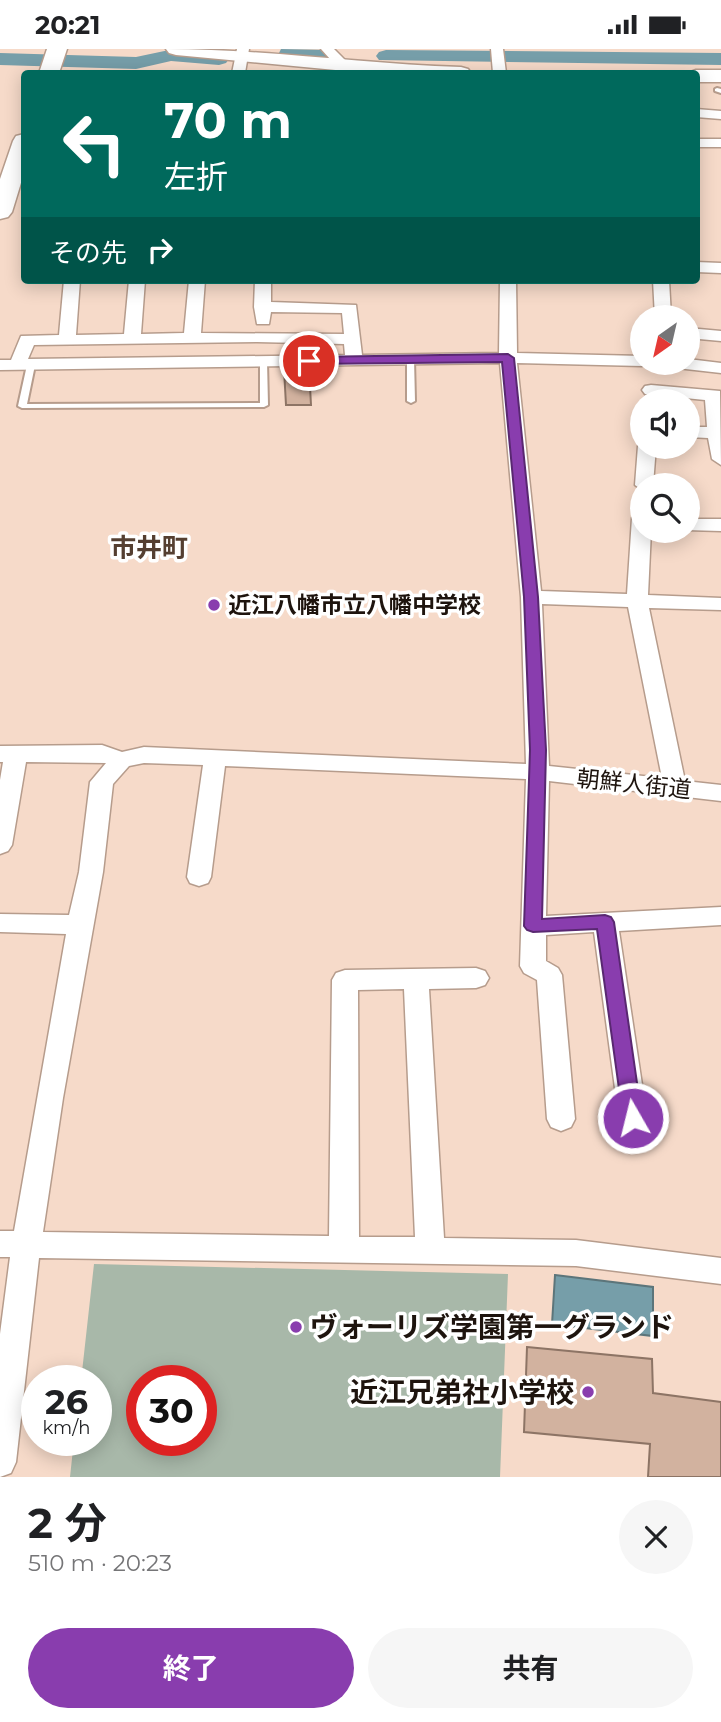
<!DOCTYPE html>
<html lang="ja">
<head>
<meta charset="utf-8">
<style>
	:root { --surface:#fff; --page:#f6f6f6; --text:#202124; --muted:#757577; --accent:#893dae }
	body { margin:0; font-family:Montserrat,"Noto Sans JP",sans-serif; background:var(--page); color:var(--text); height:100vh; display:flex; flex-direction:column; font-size:26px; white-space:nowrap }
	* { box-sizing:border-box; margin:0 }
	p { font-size:23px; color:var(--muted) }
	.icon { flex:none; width:38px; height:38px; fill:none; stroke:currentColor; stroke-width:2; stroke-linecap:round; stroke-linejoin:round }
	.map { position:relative; height:1428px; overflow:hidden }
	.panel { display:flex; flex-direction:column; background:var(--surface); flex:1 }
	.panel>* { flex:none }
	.banner { position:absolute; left:21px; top:21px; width:679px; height:214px; border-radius:7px; box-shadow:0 4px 18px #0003; background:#00695c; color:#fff; overflow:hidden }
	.needle { width:46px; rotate:214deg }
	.controls { position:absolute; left:630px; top:256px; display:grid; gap:14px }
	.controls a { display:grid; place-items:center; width:70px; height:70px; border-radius:50%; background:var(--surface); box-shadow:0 4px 18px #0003; font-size:35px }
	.speed { position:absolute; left:21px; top:1316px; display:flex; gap:14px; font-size:35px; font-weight:700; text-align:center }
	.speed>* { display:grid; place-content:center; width:91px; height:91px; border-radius:50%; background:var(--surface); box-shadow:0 4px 18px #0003; line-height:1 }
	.speed small { font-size:18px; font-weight:400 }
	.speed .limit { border:10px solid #d22; background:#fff; color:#111 }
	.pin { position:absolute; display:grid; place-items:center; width:60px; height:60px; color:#fff; margin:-30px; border:4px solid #fff; border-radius:50%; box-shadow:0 2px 7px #0007 }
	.me { position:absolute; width:77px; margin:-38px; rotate:352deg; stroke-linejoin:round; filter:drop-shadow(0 0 5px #0008) }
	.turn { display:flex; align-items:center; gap:24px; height:147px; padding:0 28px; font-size:32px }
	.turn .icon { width:91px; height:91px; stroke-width:2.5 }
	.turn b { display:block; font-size:49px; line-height:60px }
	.then { display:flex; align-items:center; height:66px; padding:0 28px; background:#0003; gap:14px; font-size:26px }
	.round { display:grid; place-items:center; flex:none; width:74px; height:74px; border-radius:37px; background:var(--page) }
	.head { display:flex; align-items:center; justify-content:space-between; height:119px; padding:0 28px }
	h1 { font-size:42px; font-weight:700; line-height:52px }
	.cta { display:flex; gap:14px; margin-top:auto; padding:14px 28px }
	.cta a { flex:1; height:80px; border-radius:42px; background:var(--accent); color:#fff; font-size:28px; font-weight:700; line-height:80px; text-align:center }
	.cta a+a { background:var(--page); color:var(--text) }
	.status { display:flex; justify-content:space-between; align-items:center; height:49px; padding:0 35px; background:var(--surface); direction:ltr }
	.status svg { height:19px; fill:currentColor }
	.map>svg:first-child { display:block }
	.green { fill:#a8b8a9; fill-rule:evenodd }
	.water { fill:#769ea9; stroke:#5c757a; stroke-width:2 }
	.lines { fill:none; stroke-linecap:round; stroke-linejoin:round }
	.river { fill:#769ea9; fill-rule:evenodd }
	.building { fill:#d2b29f; stroke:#8d7465; stroke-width:2 }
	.lane-casing { stroke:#b69c8c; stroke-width:4 }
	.street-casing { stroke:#b69c8c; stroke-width:3 }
	.primary-casing { stroke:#b69c8c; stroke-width:3 }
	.lane { fill:#fff; fill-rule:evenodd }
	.street { fill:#fff; fill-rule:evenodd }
	.primary { fill:#fff; fill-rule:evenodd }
	.route { fill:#893dae; stroke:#592871; stroke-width:2 }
	.poi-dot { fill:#893dae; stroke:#fff; stroke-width:2.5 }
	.labels { text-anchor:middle; stroke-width:7; stroke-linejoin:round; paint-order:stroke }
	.poi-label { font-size:23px; font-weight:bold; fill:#1e140e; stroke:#fff; text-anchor:start }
	.street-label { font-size:23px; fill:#1e140e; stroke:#fff }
	.quarter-label { font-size:26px; font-weight:bold; fill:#553f31; stroke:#fff }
	.near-poi-label { font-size:28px; font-weight:bold; fill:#1e140e; stroke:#fff; text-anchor:start }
</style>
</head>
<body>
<div class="status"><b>20:21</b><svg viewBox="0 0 49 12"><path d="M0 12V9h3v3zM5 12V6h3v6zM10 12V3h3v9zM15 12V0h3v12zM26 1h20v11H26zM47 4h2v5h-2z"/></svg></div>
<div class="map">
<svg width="721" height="1428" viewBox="0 0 721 1428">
	<rect width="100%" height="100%" fill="#f6dac9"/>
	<path class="green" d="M94,1215L508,1225L500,1428H70L74,1391H96V1332H81ZM142,1332H201V1391H142Z"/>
	<path class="water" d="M555,1226L653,1238V1287L552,1275Z"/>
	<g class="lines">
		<path class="river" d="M174,0L226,6L229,10L226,14L219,16L171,12L136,20L0,16V4L136,8Z
			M281,0L329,1L336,3L339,7L336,11C320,15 298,12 282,8L279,4Z
			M386,1L721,4V16L379,11L376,7L379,3Z"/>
	</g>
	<path class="building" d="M309,319L311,356H286L284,320Z
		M527,1298L652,1310L653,1344L721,1353V1428H648L650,1395L524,1383Z"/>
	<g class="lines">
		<defs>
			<path id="lane" d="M717,39L721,40V44L715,42V40Z
				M407,308H413L414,310L415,352L411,354L407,352Z
				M260,310H263L267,312L268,356L264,358L22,359L18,357L27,316L31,314L35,316L27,355L260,354Z"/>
			<path id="street" d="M237,0H249L245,24H232Z
				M321,0H334L351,17L344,21L339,20Z
				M491,0H503L506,24H493Z
				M696,60L721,62V70L696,68Z
				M696,90H721V98H696Z
				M696,213L721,214V224L696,223Z
				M64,231H80L76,286L124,285L129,231H145L141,285L184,284L189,231H205L201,284L344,285L342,264L271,263L269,275H257L254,258L255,231H271V253L356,256L362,306L499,304L500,231H516L517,304L642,307V313H650L642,317L517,314L541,542L627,545L632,469L642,463V481H651L648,546L721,549V561L649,559L685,732L721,736V752L549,732L546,867L721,858V876L619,882L647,1069L643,1077L633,1080L623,1077L619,1069L594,883L546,886V912L558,919L562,926L575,1070L571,1078L561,1082L551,1078L547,1070L537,931L524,924L520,917L526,730L225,717L211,828L208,834L199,837L190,834L187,828L203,716L144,714L129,717L113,735L103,823L63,1049L43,1183L329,1187L332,931L336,924L345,921L476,919L485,922L489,929L485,936L476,939L429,940L444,1189L576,1191L721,1209V1235L576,1217L39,1209L16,1413L11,1424L0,1428V1285L10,1208H0V1182H14L66,885L0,883V865L69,866L79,823L90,733L106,714L26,713L12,796L8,802L0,805V731L3,713H0V697L102,696L122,703L144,698L526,715L521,548L500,314L0,321V311H11L21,287L59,286ZM257,293L344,295L345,306L28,310L34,296ZM542,555L628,558L662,729L549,717ZM404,940L415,1188H359L358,941Z
				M653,231H669L671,268H655Z
				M688,279L721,282V292L688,289Z
				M688,310L721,314V324L668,318L660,313H688Z
				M651,336L720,342L721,416L712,410L708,389L688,388V378H707L705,351L645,345L642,341L645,337Z
				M642,393V397H656L653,436H642V441L635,436L638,397Z
				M688,470H721V482L686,481Z"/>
			<path id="primary" d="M47,0H67L59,24H39Z
				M166,0C265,0 362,15 461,18L468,20L471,24H367L176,6L169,4Z
				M696,21H721V33H696V24H688Z
				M24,85V124L12,163L8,168L0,170V130L13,92L16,87Z"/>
		</defs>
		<use href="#lane" class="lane-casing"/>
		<use href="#street" class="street-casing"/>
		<use href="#primary" class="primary-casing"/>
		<use href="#lane" class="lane"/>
		<use href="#street" class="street"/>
		<use href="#primary" class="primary"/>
	</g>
	<path class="route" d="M508,305L514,309L538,548L546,701L542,870L605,866L611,868L614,873L642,1069L639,1074L633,1077L626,1074L623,1069L597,880L533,883L527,881L524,877L530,701L524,548L502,313L309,315L303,312L309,308Z"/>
	<g class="poi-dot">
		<circle cx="214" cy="556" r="7"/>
		<circle cx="296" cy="1278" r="7"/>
		<circle cx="588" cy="1343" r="7"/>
	</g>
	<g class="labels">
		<g class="poi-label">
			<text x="228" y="564">近江八幡市立八幡中学校</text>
		</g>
		<g class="street-label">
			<text transform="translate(634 735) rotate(6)" y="8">朝鮮人街道</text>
		</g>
		<g class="quarter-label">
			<text x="149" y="508">市井町</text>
		</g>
		<g class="near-poi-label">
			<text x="310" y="1288">ヴォーリズ学園第一グランド</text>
			<text x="574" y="1353" text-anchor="end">近江兄弟社小学校</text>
		</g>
	</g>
</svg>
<div class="controls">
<a><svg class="needle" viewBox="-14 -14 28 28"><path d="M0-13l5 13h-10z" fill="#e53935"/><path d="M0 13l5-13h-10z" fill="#757577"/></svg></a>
<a><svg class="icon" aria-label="sound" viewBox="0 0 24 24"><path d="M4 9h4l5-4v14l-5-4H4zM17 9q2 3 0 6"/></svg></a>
<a><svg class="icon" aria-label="search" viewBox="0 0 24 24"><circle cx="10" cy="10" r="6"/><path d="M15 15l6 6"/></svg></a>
</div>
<div class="speed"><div>26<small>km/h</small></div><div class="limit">30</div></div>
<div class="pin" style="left:309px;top:312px;background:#d93025"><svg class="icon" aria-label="arrive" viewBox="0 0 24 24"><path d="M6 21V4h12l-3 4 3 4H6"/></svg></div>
<svg class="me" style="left:633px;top:1069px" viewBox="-20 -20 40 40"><circle r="17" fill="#893dae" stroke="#fff" stroke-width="3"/><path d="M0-11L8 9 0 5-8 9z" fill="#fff"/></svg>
<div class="banner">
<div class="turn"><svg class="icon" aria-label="left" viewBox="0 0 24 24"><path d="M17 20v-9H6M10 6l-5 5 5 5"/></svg><div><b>70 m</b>左折</div></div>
<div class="then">その先<svg class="icon" aria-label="right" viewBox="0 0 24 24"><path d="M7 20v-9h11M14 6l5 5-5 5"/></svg></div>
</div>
</div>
<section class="panel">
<div class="head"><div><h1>2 分</h1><p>510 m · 20:23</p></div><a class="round"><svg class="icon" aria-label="close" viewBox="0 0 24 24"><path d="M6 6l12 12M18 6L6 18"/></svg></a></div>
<div class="cta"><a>終了</a><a>共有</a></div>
</section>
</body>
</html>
